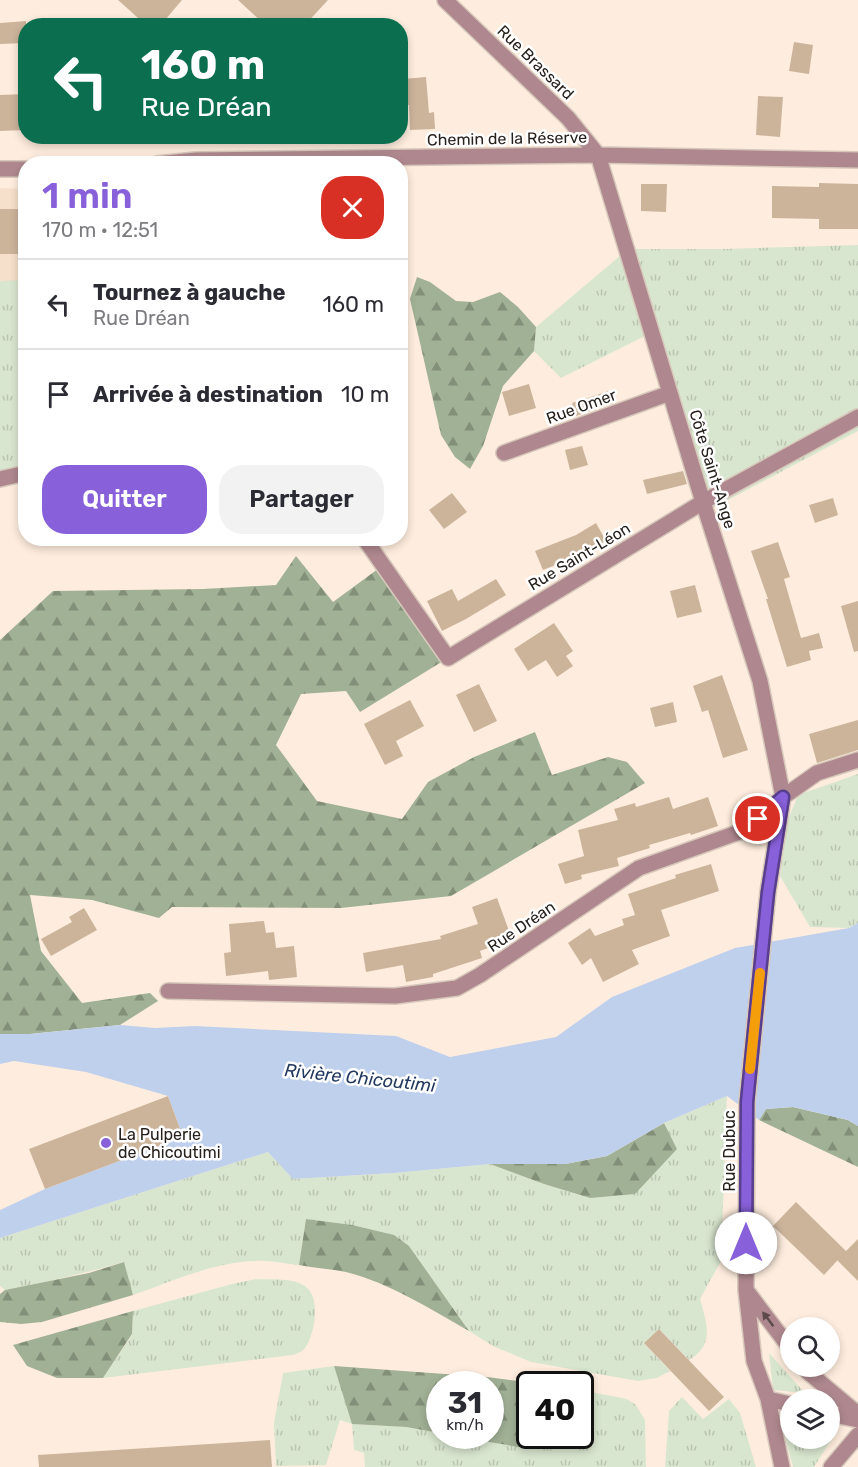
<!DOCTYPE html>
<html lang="fr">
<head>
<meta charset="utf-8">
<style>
	:root { --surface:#fff; --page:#f2f2f3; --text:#2b2b33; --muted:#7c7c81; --line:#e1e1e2; --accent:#8860da }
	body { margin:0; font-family:Rubik,sans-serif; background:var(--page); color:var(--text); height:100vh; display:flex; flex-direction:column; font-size:22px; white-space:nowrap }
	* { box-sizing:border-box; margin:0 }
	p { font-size:20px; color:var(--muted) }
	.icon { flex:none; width:33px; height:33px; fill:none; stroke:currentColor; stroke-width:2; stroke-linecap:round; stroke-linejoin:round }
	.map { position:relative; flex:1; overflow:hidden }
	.drawer { position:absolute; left:18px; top:156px; width:390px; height:390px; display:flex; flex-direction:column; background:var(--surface); border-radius:24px; box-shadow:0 3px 9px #0003 }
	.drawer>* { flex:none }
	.top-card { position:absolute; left:18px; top:18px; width:390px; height:126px; border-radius:24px; box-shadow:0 3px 9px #0003; background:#0b6e4f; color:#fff; overflow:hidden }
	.buttons { position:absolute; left:780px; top:1317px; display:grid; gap:12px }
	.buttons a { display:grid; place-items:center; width:60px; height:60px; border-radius:50%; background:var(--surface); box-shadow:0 3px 9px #0003; font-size:30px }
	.speed { position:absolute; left:426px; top:1371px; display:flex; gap:12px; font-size:30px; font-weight:700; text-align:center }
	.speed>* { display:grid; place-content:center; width:78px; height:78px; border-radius:50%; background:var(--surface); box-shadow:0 3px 9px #0003; line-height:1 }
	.speed small { font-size:15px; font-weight:400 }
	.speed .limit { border:3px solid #111; border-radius:9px; background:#fff; color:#111 }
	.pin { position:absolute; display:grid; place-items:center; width:51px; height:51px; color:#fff; margin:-26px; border:3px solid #fff; border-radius:50%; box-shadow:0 2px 6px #0007 }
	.me { position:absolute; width:66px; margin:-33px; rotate:0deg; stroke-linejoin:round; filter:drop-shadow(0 0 4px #0008) }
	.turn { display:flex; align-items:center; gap:21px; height:126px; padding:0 24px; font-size:27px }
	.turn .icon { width:78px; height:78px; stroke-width:2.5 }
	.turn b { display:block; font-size:42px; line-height:51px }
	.round { display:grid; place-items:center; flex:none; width:63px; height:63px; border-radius:24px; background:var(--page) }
	.summary { display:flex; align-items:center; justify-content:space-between; height:102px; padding:0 24px }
	h1 { font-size:36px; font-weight:600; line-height:45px; color:var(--accent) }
	.primary-button { display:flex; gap:12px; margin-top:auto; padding:12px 24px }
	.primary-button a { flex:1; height:69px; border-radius:24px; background:var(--accent); color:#fff; font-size:24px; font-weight:600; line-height:69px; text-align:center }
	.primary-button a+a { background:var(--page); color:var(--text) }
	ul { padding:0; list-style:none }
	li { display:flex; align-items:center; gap:18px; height:90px; padding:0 24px; border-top:2px solid var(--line) }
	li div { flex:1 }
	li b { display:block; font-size:22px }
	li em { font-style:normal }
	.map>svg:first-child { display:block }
	.built { fill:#f6e0cb }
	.grass { fill:url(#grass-tufts) }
	.forest { fill:url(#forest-firs) }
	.water { fill:#bfd0ed }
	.building { fill:#ccb49b }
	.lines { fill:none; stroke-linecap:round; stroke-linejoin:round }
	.minor-casing { stroke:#d7c8bb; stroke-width:18 }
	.minor { stroke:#ae888e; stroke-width:15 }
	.oneway { fill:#5d4a4a }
	.route-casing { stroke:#583e8e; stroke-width:15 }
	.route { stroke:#8860da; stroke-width:10 }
	.slow { stroke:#f59e0b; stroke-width:10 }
	.poi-dot { fill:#8860da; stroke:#fff; stroke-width:2 }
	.labels { text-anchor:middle; stroke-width:5; stroke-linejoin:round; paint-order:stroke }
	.street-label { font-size:16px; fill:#27211c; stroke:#fff }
	.poi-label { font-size:16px; fill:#27211c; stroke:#fff; text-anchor:start }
	.water-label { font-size:18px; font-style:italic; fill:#22385f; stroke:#fff }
</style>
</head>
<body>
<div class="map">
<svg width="858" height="1467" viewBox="0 0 858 1467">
	<defs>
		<pattern id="grass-tufts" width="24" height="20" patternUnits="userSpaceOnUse" patternTransform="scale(1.5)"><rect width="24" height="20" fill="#d9e6cf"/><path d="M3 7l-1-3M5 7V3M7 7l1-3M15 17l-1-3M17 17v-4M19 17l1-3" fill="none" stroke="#bac5b1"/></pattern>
		<pattern id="forest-firs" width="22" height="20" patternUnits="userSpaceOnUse" patternTransform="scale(1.5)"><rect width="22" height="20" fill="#a1b195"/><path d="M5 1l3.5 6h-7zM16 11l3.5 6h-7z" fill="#839079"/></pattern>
	</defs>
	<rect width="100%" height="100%" fill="#feedde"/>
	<path class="built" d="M0,188L25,189L26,453L0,460Z"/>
	<path class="grass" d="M858,245V431L713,508L655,331L561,378L534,351L536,327L628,249H723Z
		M26,280L25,473L0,478V281Z
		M858,774V923L849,928L810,927L780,876L787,822L798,795Z
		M727,1096L721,1261L700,1299C707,1323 715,1345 689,1360L659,1329L644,1343L670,1371L657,1378L638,1381L531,1362L493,1346L469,1331L409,1246L306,1219L299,1265C285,1264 270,1260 256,1261C214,1262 173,1281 133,1295L123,1262C84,1274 45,1282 5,1290L0,1286V1238L268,1152L293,1179L394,1173L490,1164L544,1184L590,1198L677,1149L664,1123Z
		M256,1279C271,1280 294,1277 306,1287C321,1298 315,1334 305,1348C302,1352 298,1353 293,1355L103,1378L132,1335L133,1311L232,1284Z
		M769,1353L805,1393L773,1390Z
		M334,1366L353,1424L406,1427L439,1433L440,1436H454L530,1448L539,1436H580L581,1390L627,1399L636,1405L645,1420L646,1467H365L364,1453L354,1450L352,1424L340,1420L326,1465L276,1466L274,1423L283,1373Z
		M682,1397L703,1419L729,1399L740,1413L756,1467H665L669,1411Z
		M783,1429L790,1430V1438H830V1436L833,1437L814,1467H793Z"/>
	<path class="forest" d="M417,277L430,282L456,301L473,302L500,292L518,307L536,327L534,351L503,386L483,446L470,469L455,457L441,435L410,299Z
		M296,556L333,602L382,566L448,658L360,712L346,691L301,694L276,745L317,801L402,819L428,782L474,757L535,732L552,775L608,757L627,762L645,783L451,896L341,908L172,907L159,918L92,900L30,895L41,951L82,1003L150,993L158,1001L120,1025L30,1034H0V640L53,591L203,589L276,585Z
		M793,1107L848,1120L858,1126V1167L759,1120L766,1109Z
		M664,1123L677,1149L635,1194L590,1198L544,1184L490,1164H565L607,1156Z
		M306,1219L352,1225L394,1235L409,1246L469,1331C430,1309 390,1283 346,1272C331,1269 314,1268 299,1265Z
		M124,1262L133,1295L42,1322L21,1324L0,1322V1294L5,1290L89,1273Z
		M133,1311L132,1334L103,1378H57L27,1366L13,1345Z
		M334,1366L487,1377L543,1384H530V1436H539L530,1449L454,1436H490V1384H440L439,1433L406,1427L352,1424Z"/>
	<path class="water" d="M858,923V1126L848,1120L793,1107L766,1109L759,1120L727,1096L664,1123L607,1156L565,1164H490L394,1173L293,1179L268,1152L0,1238V1210L45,1189L183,1137L168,1096L86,1072L14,1061L0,1064V1034H30L120,1025L155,1028L195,1026L396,1036L450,1057L556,1037L612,997L735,948L849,928Z"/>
	<path class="building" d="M118,0H182L160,26H147Z
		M238,0H328L304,26H266Z
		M26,21V43L0,44V23Z
		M794,42L813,45L809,74L789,71Z
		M426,77L429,113L434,112L435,129L410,130L409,105H405L403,79Z
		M26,94V130L0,131V95Z
		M758,96L783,97L780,137L756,135Z
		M819,183L858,184V229H819V219L772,218V186L819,187Z
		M641,184H667L666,212L641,211Z
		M0,209H26V254H0Z
		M529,384L536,408L509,416L502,392Z
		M609,391L613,403L576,416L572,403Z
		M582,446L588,465L570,470L565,450Z
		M683,471L687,484L647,494L643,480Z
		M452,493L467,512L444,529L429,510Z
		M833,498L838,515L815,523L809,505Z
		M596,523L606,541L578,556L543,570L535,551L576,535Z
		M778,542L790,577L784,579L801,638L819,633L823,648L809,651L811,660L787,667L766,599H768L751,551Z
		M496,579L506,595L466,619L442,631L427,601L452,589L458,601Z
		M695,585L702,612L677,618L670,591Z
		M858,601V651L854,652L841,606Z
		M554,623L573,651L566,656L573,666L557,677L546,660L528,671L514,649Z
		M722,675L748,750L723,758L708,710L702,712L693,686Z
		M479,684L497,721L474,732L456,695Z
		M410,700L424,726L396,741L403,756L385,765L364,724Z
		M673,702L677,722L655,727L650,708Z
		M858,720V750L817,763L809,734Z
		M669,797L673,809L708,797L718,826L691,835L690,833L649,845L650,848L617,858L619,866L581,875L582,879L565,884L558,864L584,856L578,830L618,820L614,809L635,803L636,807Z
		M711,864L719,891L661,910L670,936L632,950L639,964L603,982L591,958L582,965L568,943L590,928L595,936L624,925L622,919L635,915L628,894L676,878L675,875Z
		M497,898L512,939L480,951L482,958L433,974V977L406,982L403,965L366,972L363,953L441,939L440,936L478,924L472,907Z
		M84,908L97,930L51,956L41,939L72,922L69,917Z
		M264,921L266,933L274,932L276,948L294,946L297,977L269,980L268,971L226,976L224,953L231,952L229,924Z
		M168,1096L183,1137L45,1189L29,1149Z
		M796,1202L846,1251L824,1275L773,1226Z
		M858,1239V1281L837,1260Z
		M659,1329L724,1397L709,1411L644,1343Z
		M270,1440L272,1467H39L38,1455Z"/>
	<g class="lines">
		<defs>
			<path id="minor" d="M445,0L568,118L598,155L703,502L760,681L783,797L768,892L747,1102L746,1290L754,1361L768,1399L782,1467
				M157,164L196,160L598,155L858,160
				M0,169H26
				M504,453L670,393
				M0,479L26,473
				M364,538L448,658L703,502L858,417
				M168,991L395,996L457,988L480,975L639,868L745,830L783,797L817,773L858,760
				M746,1290L790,1348
				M804,1366L808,1372L858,1414
				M768,1399L790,1404
				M830,1414L858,1420
				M831,1467L858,1435"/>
		</defs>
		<use href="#minor" class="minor-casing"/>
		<use href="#minor" class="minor"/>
	</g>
	<defs><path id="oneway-solid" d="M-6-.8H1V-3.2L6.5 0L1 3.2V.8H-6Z" transform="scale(1.5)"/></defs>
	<use class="oneway" href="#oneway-solid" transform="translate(768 1319) rotate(-127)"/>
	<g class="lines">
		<defs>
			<path id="route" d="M746,1243L747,1102L768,892L783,797L758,819"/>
		</defs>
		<use href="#route" class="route-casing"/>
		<use href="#route" class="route"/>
		<path class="slow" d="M750,1069L760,973"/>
	</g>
	<circle class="poi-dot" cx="106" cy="1143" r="6"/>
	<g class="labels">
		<g class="street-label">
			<text transform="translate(536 62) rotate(44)" y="6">Rue Brassard</text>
			<text transform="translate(507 138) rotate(-1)" y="6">Chemin de la Réserve</text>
			<text transform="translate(581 406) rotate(-20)" y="6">Rue Omer</text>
			<text transform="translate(713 469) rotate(73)" y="6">Côte Saint-Ange</text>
			<text transform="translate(579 556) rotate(-31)" y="6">Rue Saint-Léon</text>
			<text transform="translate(521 926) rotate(-34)" y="6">Rue Dréan</text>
			<text transform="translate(729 1151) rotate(-90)" y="6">Rue Dubuc</text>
		</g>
		<g class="poi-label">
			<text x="118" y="1140">La Pulperie<tspan x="118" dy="18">de Chicoutimi</tspan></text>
		</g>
		<g class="water-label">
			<text transform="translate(360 1078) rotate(6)" y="6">Rivière Chicoutimi</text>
		</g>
	</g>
</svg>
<div class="buttons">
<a><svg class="icon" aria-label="search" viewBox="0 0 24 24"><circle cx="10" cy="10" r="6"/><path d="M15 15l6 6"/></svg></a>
<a><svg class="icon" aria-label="layers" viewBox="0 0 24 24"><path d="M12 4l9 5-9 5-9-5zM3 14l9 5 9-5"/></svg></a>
</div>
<div class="speed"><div>31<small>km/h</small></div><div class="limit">40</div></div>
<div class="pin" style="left:758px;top:819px;background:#d93025"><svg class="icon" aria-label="arrive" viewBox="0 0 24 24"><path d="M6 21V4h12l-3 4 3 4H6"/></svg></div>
<svg class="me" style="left:746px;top:1243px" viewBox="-20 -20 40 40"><circle r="19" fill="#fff"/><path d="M0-13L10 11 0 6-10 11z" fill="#8860da"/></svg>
<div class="top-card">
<div class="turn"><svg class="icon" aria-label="left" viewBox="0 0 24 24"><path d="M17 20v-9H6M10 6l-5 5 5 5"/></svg><div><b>160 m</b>Rue Dréan</div></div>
</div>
<section class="drawer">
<div class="summary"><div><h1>1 min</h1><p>170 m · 12:51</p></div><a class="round" style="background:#d93025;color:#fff"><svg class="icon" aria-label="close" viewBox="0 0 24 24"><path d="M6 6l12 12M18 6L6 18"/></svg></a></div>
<ul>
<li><svg class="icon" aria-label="left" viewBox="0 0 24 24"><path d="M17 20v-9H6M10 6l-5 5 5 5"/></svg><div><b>Tournez à gauche</b><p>Rue Dréan</p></div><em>160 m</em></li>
<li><svg class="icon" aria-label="arrive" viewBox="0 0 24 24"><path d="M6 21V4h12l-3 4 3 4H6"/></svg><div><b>Arrivée à destination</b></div><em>10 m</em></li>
</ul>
<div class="primary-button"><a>Quitter</a><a>Partager</a></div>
</section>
</div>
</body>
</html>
